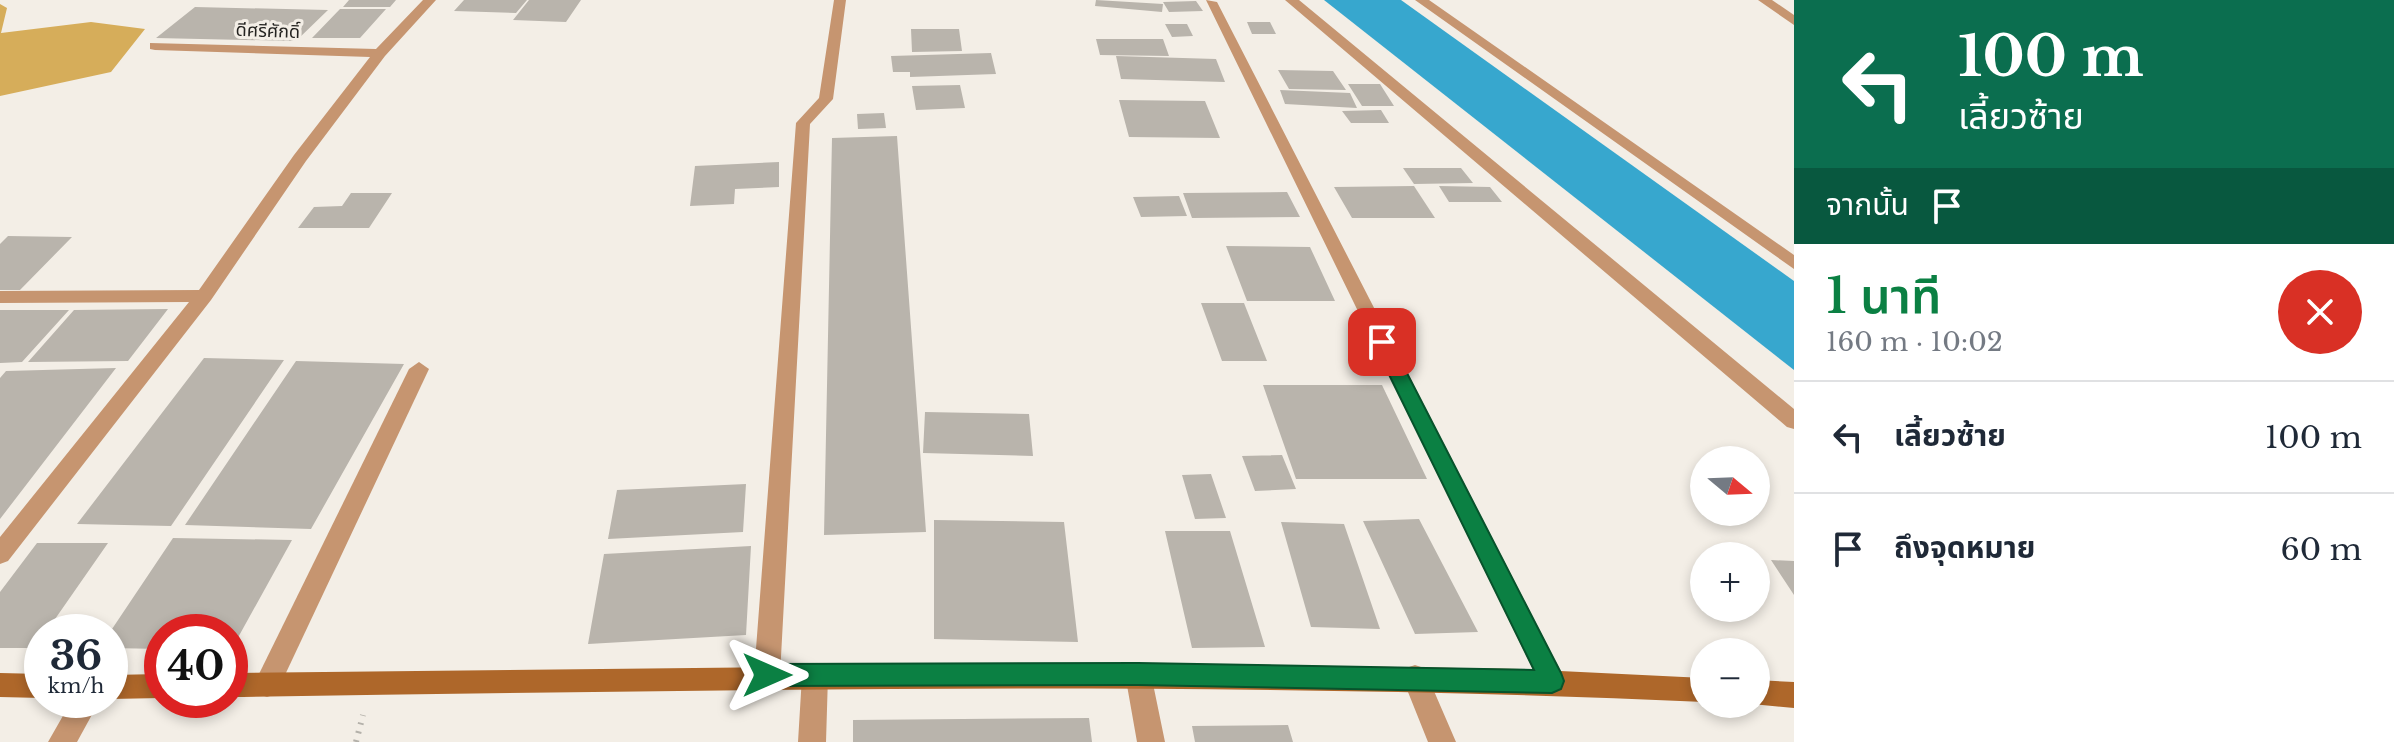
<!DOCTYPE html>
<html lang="th">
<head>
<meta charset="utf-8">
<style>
	:root { --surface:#fff; --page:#f6f6f7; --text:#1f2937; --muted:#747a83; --line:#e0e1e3; --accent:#0b8043 }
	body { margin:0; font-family:"Libre Baskerville","Noto Sans Thai",serif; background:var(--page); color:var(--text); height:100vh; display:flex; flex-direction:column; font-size:30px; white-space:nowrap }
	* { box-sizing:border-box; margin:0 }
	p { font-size:26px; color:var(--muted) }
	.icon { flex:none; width:44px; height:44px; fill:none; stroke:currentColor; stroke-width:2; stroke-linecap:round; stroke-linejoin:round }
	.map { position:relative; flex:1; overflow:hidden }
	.drawer { display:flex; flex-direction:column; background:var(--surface); width:600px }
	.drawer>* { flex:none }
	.hud { background:#0b6e4f; color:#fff; overflow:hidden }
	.needle { width:52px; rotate:109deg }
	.controls { position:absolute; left:1690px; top:446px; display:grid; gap:16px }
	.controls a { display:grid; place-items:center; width:80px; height:80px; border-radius:50%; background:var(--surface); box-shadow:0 4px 12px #0003; font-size:40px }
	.speed { position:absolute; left:24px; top:614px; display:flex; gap:16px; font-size:40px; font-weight:700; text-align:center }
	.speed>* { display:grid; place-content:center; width:104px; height:104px; border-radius:50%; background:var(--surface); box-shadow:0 4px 12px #0003; line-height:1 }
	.speed small { font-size:20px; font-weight:400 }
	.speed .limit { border:12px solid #d22; background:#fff; color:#111 }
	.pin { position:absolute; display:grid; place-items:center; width:68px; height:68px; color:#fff; margin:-34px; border-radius:16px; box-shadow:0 4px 12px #0006 }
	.me { position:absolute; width:88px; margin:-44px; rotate:90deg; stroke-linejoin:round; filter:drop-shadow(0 0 6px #0008) }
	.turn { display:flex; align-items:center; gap:28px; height:168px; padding:0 32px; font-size:36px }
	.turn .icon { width:104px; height:104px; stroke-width:2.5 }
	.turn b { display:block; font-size:56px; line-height:68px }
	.then { display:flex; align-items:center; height:76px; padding:0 32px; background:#0003; gap:16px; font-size:30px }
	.round { display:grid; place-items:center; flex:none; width:84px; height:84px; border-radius:42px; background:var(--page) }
	.summary { display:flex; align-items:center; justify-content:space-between; height:136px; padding:0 32px }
	h1 { font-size:48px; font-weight:600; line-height:60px; color:var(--accent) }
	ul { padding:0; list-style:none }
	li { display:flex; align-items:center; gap:24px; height:112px; padding:0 32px; border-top:2px solid var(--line) }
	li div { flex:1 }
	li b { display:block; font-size:30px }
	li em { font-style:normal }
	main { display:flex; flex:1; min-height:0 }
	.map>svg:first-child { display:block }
	.forest { fill:#d6ad5a }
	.water { fill:#37a7ce }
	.building { fill:#b9b4ac }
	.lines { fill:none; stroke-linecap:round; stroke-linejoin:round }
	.path { stroke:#b4b1aa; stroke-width:6; stroke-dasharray:2 7; stroke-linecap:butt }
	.lane { fill:#c69570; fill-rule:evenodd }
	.street { fill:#c69570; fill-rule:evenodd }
	.secondary { fill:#ae672a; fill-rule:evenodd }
	.route { fill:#0b8043; stroke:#07532c; stroke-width:2 }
	.labels { text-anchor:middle; stroke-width:6; stroke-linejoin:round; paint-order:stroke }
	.far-street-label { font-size:18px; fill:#242320; stroke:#f3eee6 }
</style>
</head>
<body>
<main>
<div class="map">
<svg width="1794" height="742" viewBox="0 0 1794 742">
	<rect width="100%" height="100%" fill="#f3eee6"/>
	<path class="forest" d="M0,4L7,8L1,33L91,22L145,29L111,72L0,96Z"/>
	<path class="water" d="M1324,0H1401L1794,281V370Z"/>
	<path class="building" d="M349,0H396L390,7H343Z
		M464,0H527L516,13L454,11Z
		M529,0H581L566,22L513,20Z
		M1096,0L1163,4L1162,12L1095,6Z
		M1196,1L1203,11L1169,12L1163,2Z
		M195,7L328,10L296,41L156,38Z
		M340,9H386L360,38H312Z
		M1247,22H1270L1276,34H1252Z
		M1165,24H1187L1193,36L1172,37Z
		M911,29H959L962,51L912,52Z
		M1096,39H1163L1169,56L1100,55Z
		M991,53L996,74L910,77V72H893L891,56Z
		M1116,56L1216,59L1225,82L1121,79Z
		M1278,70L1333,71L1346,90L1289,89Z
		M1348,84H1380L1394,106H1362Z
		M960,85L965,108L916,110L912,86Z
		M1280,90L1350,93L1357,108L1285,104Z
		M1119,100L1205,101L1220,138L1129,137Z
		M1381,110L1389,123H1351L1342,111Z
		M884,113L886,128L858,129L857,114Z
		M897,136L926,532L824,535L832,138Z
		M779,162V187L735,189L734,204L690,206L695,166Z
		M1403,168H1461L1473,183L1414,184Z
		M1414,186L1435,218H1352L1334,187Z
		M1439,186L1490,187L1502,202H1449Z
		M1287,192L1300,217L1192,218L1183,193Z
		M351,193H392L369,228H298L314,207L342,206Z
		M1179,196L1187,216L1141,217L1133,197Z
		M8,236L72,237L20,290H0V244Z
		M1226,246L1310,247L1335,301H1247Z
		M1201,303H1244L1267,361H1222Z
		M168,309L128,361L28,362L74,310Z
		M0,310H69L22,362L0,363Z
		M204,358L284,360L171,526L77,524Z
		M296,361L404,364L311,529L185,525Z
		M116,368L0,519V378L6,371Z
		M1263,385H1382L1427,479H1296Z
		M925,412L1029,414L1033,456L923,453Z
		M1282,455L1296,489L1255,491L1242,456Z
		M1211,474L1226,518L1195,519L1182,475Z
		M746,484L743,532L608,539L617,490Z
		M1419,519L1478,632L1415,634L1363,521Z
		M934,520L1064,522L1078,642L934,639Z
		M1281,522L1344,524L1380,629L1311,627Z
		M1165,531H1230L1265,647L1192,648Z
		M173,538L292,540L230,652V632H162V649L110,648V632Z
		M37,543H108L46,632H42L35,648H0V592Z
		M751,546L746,635L588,644L604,554Z
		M1771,560L1794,561V595Z
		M1089,718L1092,742H853V720Z
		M1288,725L1293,742H1195L1192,726Z"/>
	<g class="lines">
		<path class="path" d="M356,742L363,715"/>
		<path class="lane" d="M419,362L429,369L276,694L267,697L258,694L254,685L258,676L409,369Z"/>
		<path class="street" d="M423,0H436L385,56L306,161L211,300L8,561L0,564V537L189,302L0,303V291L199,290L294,155L370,57L155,50L150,49V43L376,49Z
			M834,0H846L833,99L810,124L780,675L776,684L767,687L758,684L754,675L796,123L819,98Z
			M1206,0L1217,2L1561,672L1565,681L1561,690L1552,693L1543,690Z
			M1285,0H1299L1794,409V429L1787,427Z
			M1415,0H1429L1794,255V269Z
			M1758,0H1772L1794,15V25Z
			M1138,662L1147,665L1151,674L1165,742H1137L1125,674L1129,665Z
			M815,664L824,667L828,676L826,742H798L802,676L806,667Z
			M1415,665L1424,668L1456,742H1428L1402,677L1406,668Z
			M72,700H100L77,742H48Z"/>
		<path class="secondary" d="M1151,663L1520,669L1704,678V702C1213,680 722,690 230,697V673Z
			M0,673L42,674V698L0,697Z
			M162,674V698L110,699V675Z
			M1756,680L1794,682V708L1752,704H1756Z"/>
	</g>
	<path class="route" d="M1382,336L1391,342L1561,673L1564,681L1561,689L1552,693L1138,685L767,686L758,683L755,675L758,668L767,664L1138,663L1534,670L1373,342Z"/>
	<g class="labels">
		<g class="far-street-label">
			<text transform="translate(268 31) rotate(2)" y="6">ดีศรีศักดิ์</text>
		</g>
	</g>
</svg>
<div class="controls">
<a><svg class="needle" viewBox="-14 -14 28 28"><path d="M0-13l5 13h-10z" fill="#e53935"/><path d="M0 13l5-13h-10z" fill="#747a83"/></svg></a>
<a>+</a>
<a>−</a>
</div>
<div class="speed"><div>36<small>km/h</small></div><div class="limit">40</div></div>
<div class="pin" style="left:1382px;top:342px;background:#d93025"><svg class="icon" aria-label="arrive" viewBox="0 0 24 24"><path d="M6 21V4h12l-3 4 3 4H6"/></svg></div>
<svg class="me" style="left:767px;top:675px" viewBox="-20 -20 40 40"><path d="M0-17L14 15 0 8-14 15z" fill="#0b8043" stroke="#fff" stroke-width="4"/></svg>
</div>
<section class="drawer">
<div class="hud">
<div class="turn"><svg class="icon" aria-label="left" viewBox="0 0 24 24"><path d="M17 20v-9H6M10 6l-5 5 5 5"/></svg><div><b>100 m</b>เลี้ยวซ้าย</div></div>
<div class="then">จากนั้น<svg class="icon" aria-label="arrive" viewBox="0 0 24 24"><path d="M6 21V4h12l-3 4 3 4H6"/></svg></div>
</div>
<div class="summary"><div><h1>1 นาที</h1><p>160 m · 10:02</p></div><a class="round" style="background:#d93025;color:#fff"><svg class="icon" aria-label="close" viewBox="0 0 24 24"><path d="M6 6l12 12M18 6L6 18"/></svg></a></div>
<ul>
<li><svg class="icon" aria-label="left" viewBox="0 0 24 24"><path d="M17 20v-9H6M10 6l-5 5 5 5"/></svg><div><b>เลี้ยวซ้าย</b></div><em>100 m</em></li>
<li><svg class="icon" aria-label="arrive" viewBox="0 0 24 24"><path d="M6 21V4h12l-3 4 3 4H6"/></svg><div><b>ถึงจุดหมาย</b></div><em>60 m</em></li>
</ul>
</section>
</main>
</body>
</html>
